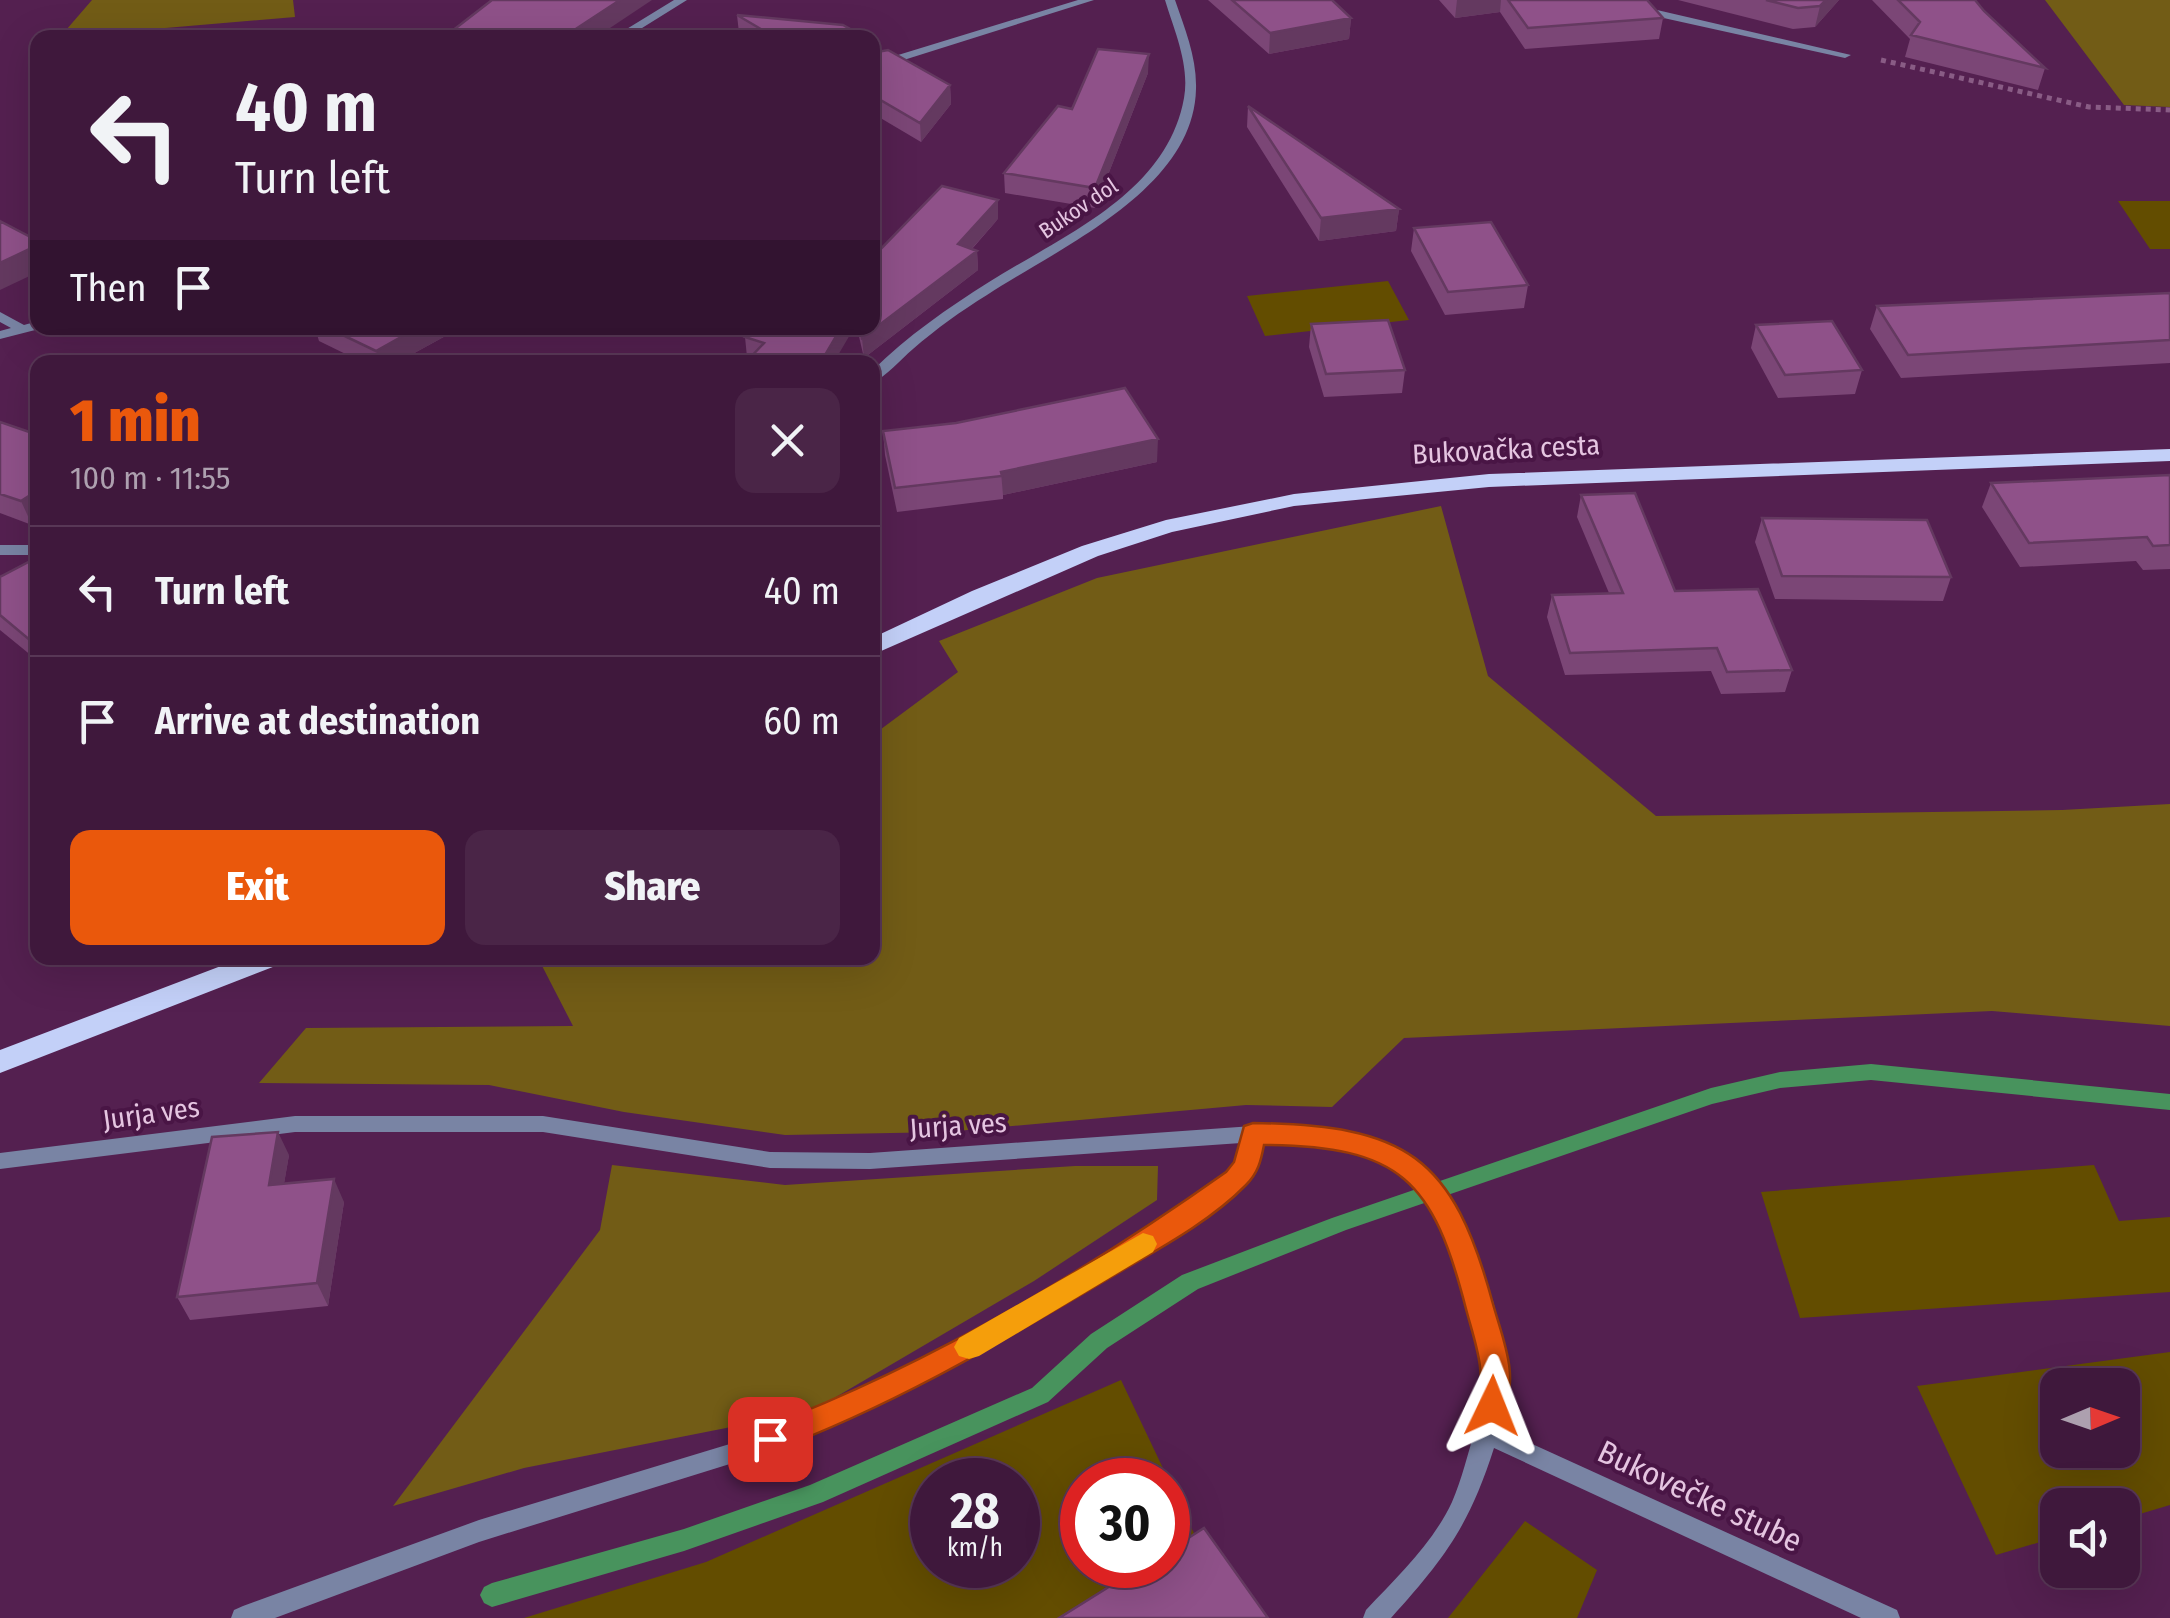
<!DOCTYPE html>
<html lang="en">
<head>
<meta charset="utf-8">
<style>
	:root { --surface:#3f183c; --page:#4a2547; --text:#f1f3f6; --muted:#ada0af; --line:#583756; --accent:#ea580c }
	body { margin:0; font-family:"Fira Sans Condensed",sans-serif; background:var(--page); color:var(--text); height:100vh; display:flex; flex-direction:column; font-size:38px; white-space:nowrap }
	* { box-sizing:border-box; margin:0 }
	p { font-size:32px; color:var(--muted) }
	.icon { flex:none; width:55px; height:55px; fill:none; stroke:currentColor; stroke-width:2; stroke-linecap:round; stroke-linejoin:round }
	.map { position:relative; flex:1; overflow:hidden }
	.drawer { position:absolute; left:30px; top:355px; width:850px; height:610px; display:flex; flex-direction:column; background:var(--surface); border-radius:20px; box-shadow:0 10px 40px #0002,0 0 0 2px var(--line) }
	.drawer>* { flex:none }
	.guide { position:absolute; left:30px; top:30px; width:850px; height:305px; border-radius:20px; box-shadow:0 10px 40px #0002,0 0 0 2px var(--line); background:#3f183c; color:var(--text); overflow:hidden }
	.needle { width:65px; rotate:88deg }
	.controls { position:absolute; left:2040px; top:1368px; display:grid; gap:20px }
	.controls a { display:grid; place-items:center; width:100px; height:100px; border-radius:20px; background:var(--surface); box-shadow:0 10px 40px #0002,0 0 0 2px var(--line); font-size:50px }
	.speed { position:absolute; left:910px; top:1458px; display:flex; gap:20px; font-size:50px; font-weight:700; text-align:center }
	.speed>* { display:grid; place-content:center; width:130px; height:130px; border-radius:50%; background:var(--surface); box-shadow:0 10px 40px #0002,0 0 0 2px var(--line); line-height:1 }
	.speed small { font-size:25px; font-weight:400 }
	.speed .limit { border:15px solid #d22; background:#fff; color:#111 }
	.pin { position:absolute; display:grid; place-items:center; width:85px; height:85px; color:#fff; margin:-42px; border-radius:20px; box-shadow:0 5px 15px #0006 }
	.me { position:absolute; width:110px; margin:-55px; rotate:2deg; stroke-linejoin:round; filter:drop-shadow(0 0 8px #0008) }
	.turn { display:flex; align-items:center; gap:35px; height:210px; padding:0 40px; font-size:45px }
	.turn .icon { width:130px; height:130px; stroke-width:2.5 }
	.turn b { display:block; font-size:70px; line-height:85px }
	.then { display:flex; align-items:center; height:95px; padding:0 40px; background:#0003; gap:20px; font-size:38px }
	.round { display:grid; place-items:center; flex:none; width:105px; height:105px; border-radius:20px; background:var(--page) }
	.overview { display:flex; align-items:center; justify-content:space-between; height:170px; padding:0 40px }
	h1 { font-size:60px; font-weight:800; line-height:75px; color:var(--accent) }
	.cta { display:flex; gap:20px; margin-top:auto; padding:20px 40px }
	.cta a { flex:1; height:115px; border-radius:20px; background:var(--accent); color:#fff; font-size:40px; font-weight:800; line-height:115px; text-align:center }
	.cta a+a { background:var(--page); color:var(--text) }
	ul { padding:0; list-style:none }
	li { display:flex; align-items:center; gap:30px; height:130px; padding:0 40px; border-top:2px solid var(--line) }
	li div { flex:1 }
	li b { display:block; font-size:38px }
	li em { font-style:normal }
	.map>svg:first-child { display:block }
	.green { fill:#634d00; fill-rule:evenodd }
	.forest { fill:#725c16 }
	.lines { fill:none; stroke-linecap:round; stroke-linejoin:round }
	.stream { fill:#48935d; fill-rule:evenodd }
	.path { stroke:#895c85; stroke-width:5; stroke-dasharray:5 5; stroke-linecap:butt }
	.minor { fill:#7984a4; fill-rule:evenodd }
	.major { fill:#c3d0f8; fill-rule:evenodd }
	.wall { fill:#7b4676 }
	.shaded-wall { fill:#643960 }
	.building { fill:#8f5189; stroke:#643960; stroke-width:2.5 }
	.route { fill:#ea580c; stroke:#983908; stroke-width:2.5 }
	.slow { fill:#f59e0b }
	.labels { text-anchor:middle; stroke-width:8; stroke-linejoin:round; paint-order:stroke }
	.far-street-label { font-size:22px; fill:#e5c5e1; stroke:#491545 }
	.street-label { font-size:28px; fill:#e5c5e1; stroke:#491545 }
	.near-street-label { font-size:32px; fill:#e5c5e1; stroke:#491545 }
</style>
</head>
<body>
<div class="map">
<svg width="2170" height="1618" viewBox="0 0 2170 1618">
	<rect width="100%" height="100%" fill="#542050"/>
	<path class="green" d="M2118,201H2170V249H2150Z
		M1388,281L1409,320L1265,336L1247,296Z
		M2094,1165L2119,1221L2170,1217V1292L1800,1318L1761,1192Z
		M2170,1352V1505L2123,1519L2122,1505H2058L2057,1537L1996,1555L1917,1386ZM2122,1385V1450H2058V1385Z
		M1121,1380L1202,1550L1093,1618H524L706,1562ZM932,1480H1018V1565H932ZM1082,1480H1168V1565H1082Z
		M1525,1521L1597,1570L1577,1618H1448Z"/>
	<path class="forest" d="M92,0H293L295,17L60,37Z
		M2045,0H2170V107L2124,105Z
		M1441,506L1488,676L1656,816L2062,810L2170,804V1026L1992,1011L1404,1038L1332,1107L1246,1105L945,1132L785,1135L624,1112L489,1085L259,1083L306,1028L573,1026L538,958H872L873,735L958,672L939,641L1097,578Z
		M612,1165L785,1185L1075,1166H1158L1157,1200L1034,1281L812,1411L524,1468L393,1506L600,1230Z"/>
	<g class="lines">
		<path class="stream" d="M1871,1064L2170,1094V1110L1871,1080L1780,1088L1712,1104L1346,1230L1198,1289L1107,1348L1048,1402L823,1502L684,1551L492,1607L484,1603L480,1595L484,1587L492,1583L684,1529L810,1485L1032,1388L1091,1334L1182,1275L1332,1218L1711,1088L1780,1072Z"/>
		<path class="path" d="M1881,60L2089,107L2170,110"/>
		<path class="minor" d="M674,0H687L626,38H612Z
			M1078,0H1094L872,70V63Z
			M1165,0H1175C1185,29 1197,58 1196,89C1194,190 1058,248 987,295C961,311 936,329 913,349C900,360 887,376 872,383V371C907,336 948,308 989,282C1062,236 1167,194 1184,98C1190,65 1174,30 1165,0Z
			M1611,0H1627L1657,10L1851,55L1845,58L1650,15Z
			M0,312L24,325L38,321V328H43L0,339V331L11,328L0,322Z
			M0,545H38V555H0Z
			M295,1116H543L770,1152L870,1153L1253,1126L1319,1128L1362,1136L1390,1145L1427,1168L1454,1206L1470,1240L1493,1301L1507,1357L1508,1389L1499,1429L1897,1610L1900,1618H1861L1494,1448C1469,1526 1445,1558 1391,1618H1363L1366,1610C1397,1577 1433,1543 1452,1502C1462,1479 1468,1453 1475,1430C1480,1414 1487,1397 1487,1379C1486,1321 1445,1198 1395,1167C1356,1143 1306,1143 1261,1142L1253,1172L1227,1200L1085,1293L853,1418L733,1463L479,1542L275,1618H231L234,1610L243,1606L479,1520L733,1443L837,1404L1069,1279L1213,1188L1237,1162L1241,1143L870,1169L770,1168L543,1132H295L0,1169V1153Z"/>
		<path class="major" d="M2170,449V461L1489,487L1294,506L1172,532L1098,556L872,655V638L972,591L1082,546L1166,520L1294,494L1489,474Z
			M242,958H282L278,965L0,1073V1050Z"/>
	</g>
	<path class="wall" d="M1208,0H1332L1351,18L1349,39L1269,54Z
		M1439,0H1647L1663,18L1659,39L1525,49L1500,12L1455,18Z
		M1678,0H1839L1815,27L1793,29Z
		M1872,0H1975L1984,11L2045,68L2038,90L1905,57L1910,39Z
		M737,15L866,38H746L739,33Z
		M872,53L950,85L951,104L921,142L872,113Z
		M1148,73L1095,208L1005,193L1004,173L1072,109Z
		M1248,106L1399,209L1396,231L1319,241L1247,127Z
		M998,219L972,249L977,251L978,270L864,358L857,328H872Z
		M1414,228L1528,285L1524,308L1445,315L1411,251Z
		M2170,293V363L1901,378L1870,329L1877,306Z
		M1311,324L1405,370L1402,393L1324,397L1309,347Z
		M1756,325L1862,370L1855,394L1778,398L1751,348Z
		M315,328H460L398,362H362L319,341Z
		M854,328L751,358L747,357L745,337Z
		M0,422L32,525L0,513Z
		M883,431L1157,462L1003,495V499L897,512L885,455Z
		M2170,475V569L2143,570L2136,561L2020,567L1982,507L1991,483Z
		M1581,495L1675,591L1792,670L1785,692L1721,694L1711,671L1565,675L1547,617L1552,595L1609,593L1577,517Z
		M1762,518L1951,577L1943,601L1775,599L1755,542Z
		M38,557V661L0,630V577Z
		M289,1155L284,1183L344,1202L328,1306L190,1320L177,1297Z"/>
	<path class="shaded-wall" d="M620,0H652L595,38H562Z
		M1457,0H1501L1500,12L1455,18Z
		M1826,0H1839L1815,27L1820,6Z
		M1351,18L1349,39L1269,54L1270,33Z
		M1149,54L1148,73L1095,208V188Z
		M950,85L951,104L921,142L920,123Z
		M998,200V219L959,263L958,244Z
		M1399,209L1396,231L1319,241L1321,218Z
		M38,245V272L0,290V263Z
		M977,251L978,270L864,358L862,338Z
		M417,328H460L398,362H379L376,351Z
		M841,328H854L834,362H821Z
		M1158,439L1157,462L1003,495L1001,472Z
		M38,490V521L32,525L21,501Z
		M38,637V655L31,641Z
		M278,1132L289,1155L280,1208L269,1185Z
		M334,1179L344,1202L328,1306L317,1283Z"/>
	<path class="building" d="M492,0H620L562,38H443Z
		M1232,0H1332L1351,18L1270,33Z
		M1508,0H1647L1663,18L1528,28Z
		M1766,0H1826L1820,6L1798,8Z
		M1898,0H1975L1984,11L2045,68L1911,35L1920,22Z
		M737,15L843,25L866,38H776Z
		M1098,49L1149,54L1095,188L1004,173L1058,106L1072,109Z
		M888,50L950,85L920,123L872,95V53Z
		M1248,106L1399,209L1321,218Z
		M942,186L998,200L958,244L977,251L862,338L860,328H872V258Z
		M0,221L38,241V245L0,263Z
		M1491,222L1528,285L1448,292L1414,228Z
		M2170,293V340L1908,355L1877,306Z
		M1388,320L1405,370L1326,374L1311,324Z
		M1832,321L1862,370L1785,375L1756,325Z
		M328,328H417L376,351Z
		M756,328H841L821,362H746L764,343L745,337Z
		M1125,388L1158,439L1001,472L1002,476L895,488L883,431L956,423Z
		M0,422L38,435V490L21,501L0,494Z
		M2170,475V545L2153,546L2147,537L2029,543L1991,483Z
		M1635,493L1675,591L1758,589L1792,670L1727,672L1717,648L1570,653L1552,595L1623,593L1581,495Z
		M1762,518L1927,520L1951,577L1782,576Z
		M38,557V637L31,641L0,615V577Z
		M278,1132L269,1185L334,1179L317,1283L177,1297L212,1137Z
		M1204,1528L1268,1618H1059L1144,1565H1168V1551Z"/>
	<path class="route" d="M1253,1123C1406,1125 1453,1155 1493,1304C1504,1343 1520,1377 1502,1416L1492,1420L1481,1416L1477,1406C1487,1372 1475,1343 1466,1309C1433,1180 1401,1146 1264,1145C1261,1161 1258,1173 1246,1185C1207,1225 1149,1254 1101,1283C993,1347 888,1408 770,1452L760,1449L756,1439L760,1429C925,1367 1082,1274 1226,1172L1234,1162L1244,1126Z"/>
	<path class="slow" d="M1143,1233L1153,1236L1157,1244L1153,1252L979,1356L969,1359L959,1356L954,1347L959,1338Z"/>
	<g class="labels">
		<g class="far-street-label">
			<text transform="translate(1078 208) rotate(-34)" y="8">Bukov dol</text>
		</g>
		<g class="street-label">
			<text transform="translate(1506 449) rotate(-3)" y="10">Bukovačka cesta</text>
			<text transform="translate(151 1113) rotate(-8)" y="10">Jurja ves</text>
			<text transform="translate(958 1125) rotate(-4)" y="10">Jurja ves</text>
		</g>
		<g class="near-street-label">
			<text transform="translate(1700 1496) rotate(25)" y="11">Bukovečke stube</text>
		</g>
	</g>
</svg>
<div class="controls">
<a><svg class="needle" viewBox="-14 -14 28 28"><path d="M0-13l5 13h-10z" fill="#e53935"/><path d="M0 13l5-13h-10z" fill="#ada0af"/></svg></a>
<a><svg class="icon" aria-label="sound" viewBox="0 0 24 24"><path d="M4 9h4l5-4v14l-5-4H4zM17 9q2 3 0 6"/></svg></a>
</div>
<div class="speed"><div>28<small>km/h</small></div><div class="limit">30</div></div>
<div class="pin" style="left:770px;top:1439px;background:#d93025"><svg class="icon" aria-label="arrive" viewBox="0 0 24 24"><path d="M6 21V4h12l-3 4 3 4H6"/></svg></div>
<svg class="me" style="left:1492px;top:1406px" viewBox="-20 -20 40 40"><path d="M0-17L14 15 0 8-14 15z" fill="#ea580c" stroke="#fff" stroke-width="4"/></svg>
<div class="guide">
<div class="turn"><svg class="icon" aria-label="left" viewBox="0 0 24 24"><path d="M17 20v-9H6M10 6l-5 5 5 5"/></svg><div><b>40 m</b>Turn left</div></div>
<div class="then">Then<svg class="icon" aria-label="arrive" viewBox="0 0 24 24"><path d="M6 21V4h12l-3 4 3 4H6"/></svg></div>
</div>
<section class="drawer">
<div class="overview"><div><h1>1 min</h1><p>100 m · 11:55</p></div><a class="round"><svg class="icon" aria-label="close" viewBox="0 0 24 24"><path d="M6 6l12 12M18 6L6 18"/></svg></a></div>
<ul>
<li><svg class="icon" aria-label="left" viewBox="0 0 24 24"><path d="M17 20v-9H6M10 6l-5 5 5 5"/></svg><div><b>Turn left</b></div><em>40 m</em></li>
<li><svg class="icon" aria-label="arrive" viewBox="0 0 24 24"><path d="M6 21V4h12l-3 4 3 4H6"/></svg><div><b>Arrive at destination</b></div><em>60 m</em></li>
</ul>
<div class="cta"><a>Exit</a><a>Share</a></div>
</section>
</div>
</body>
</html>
